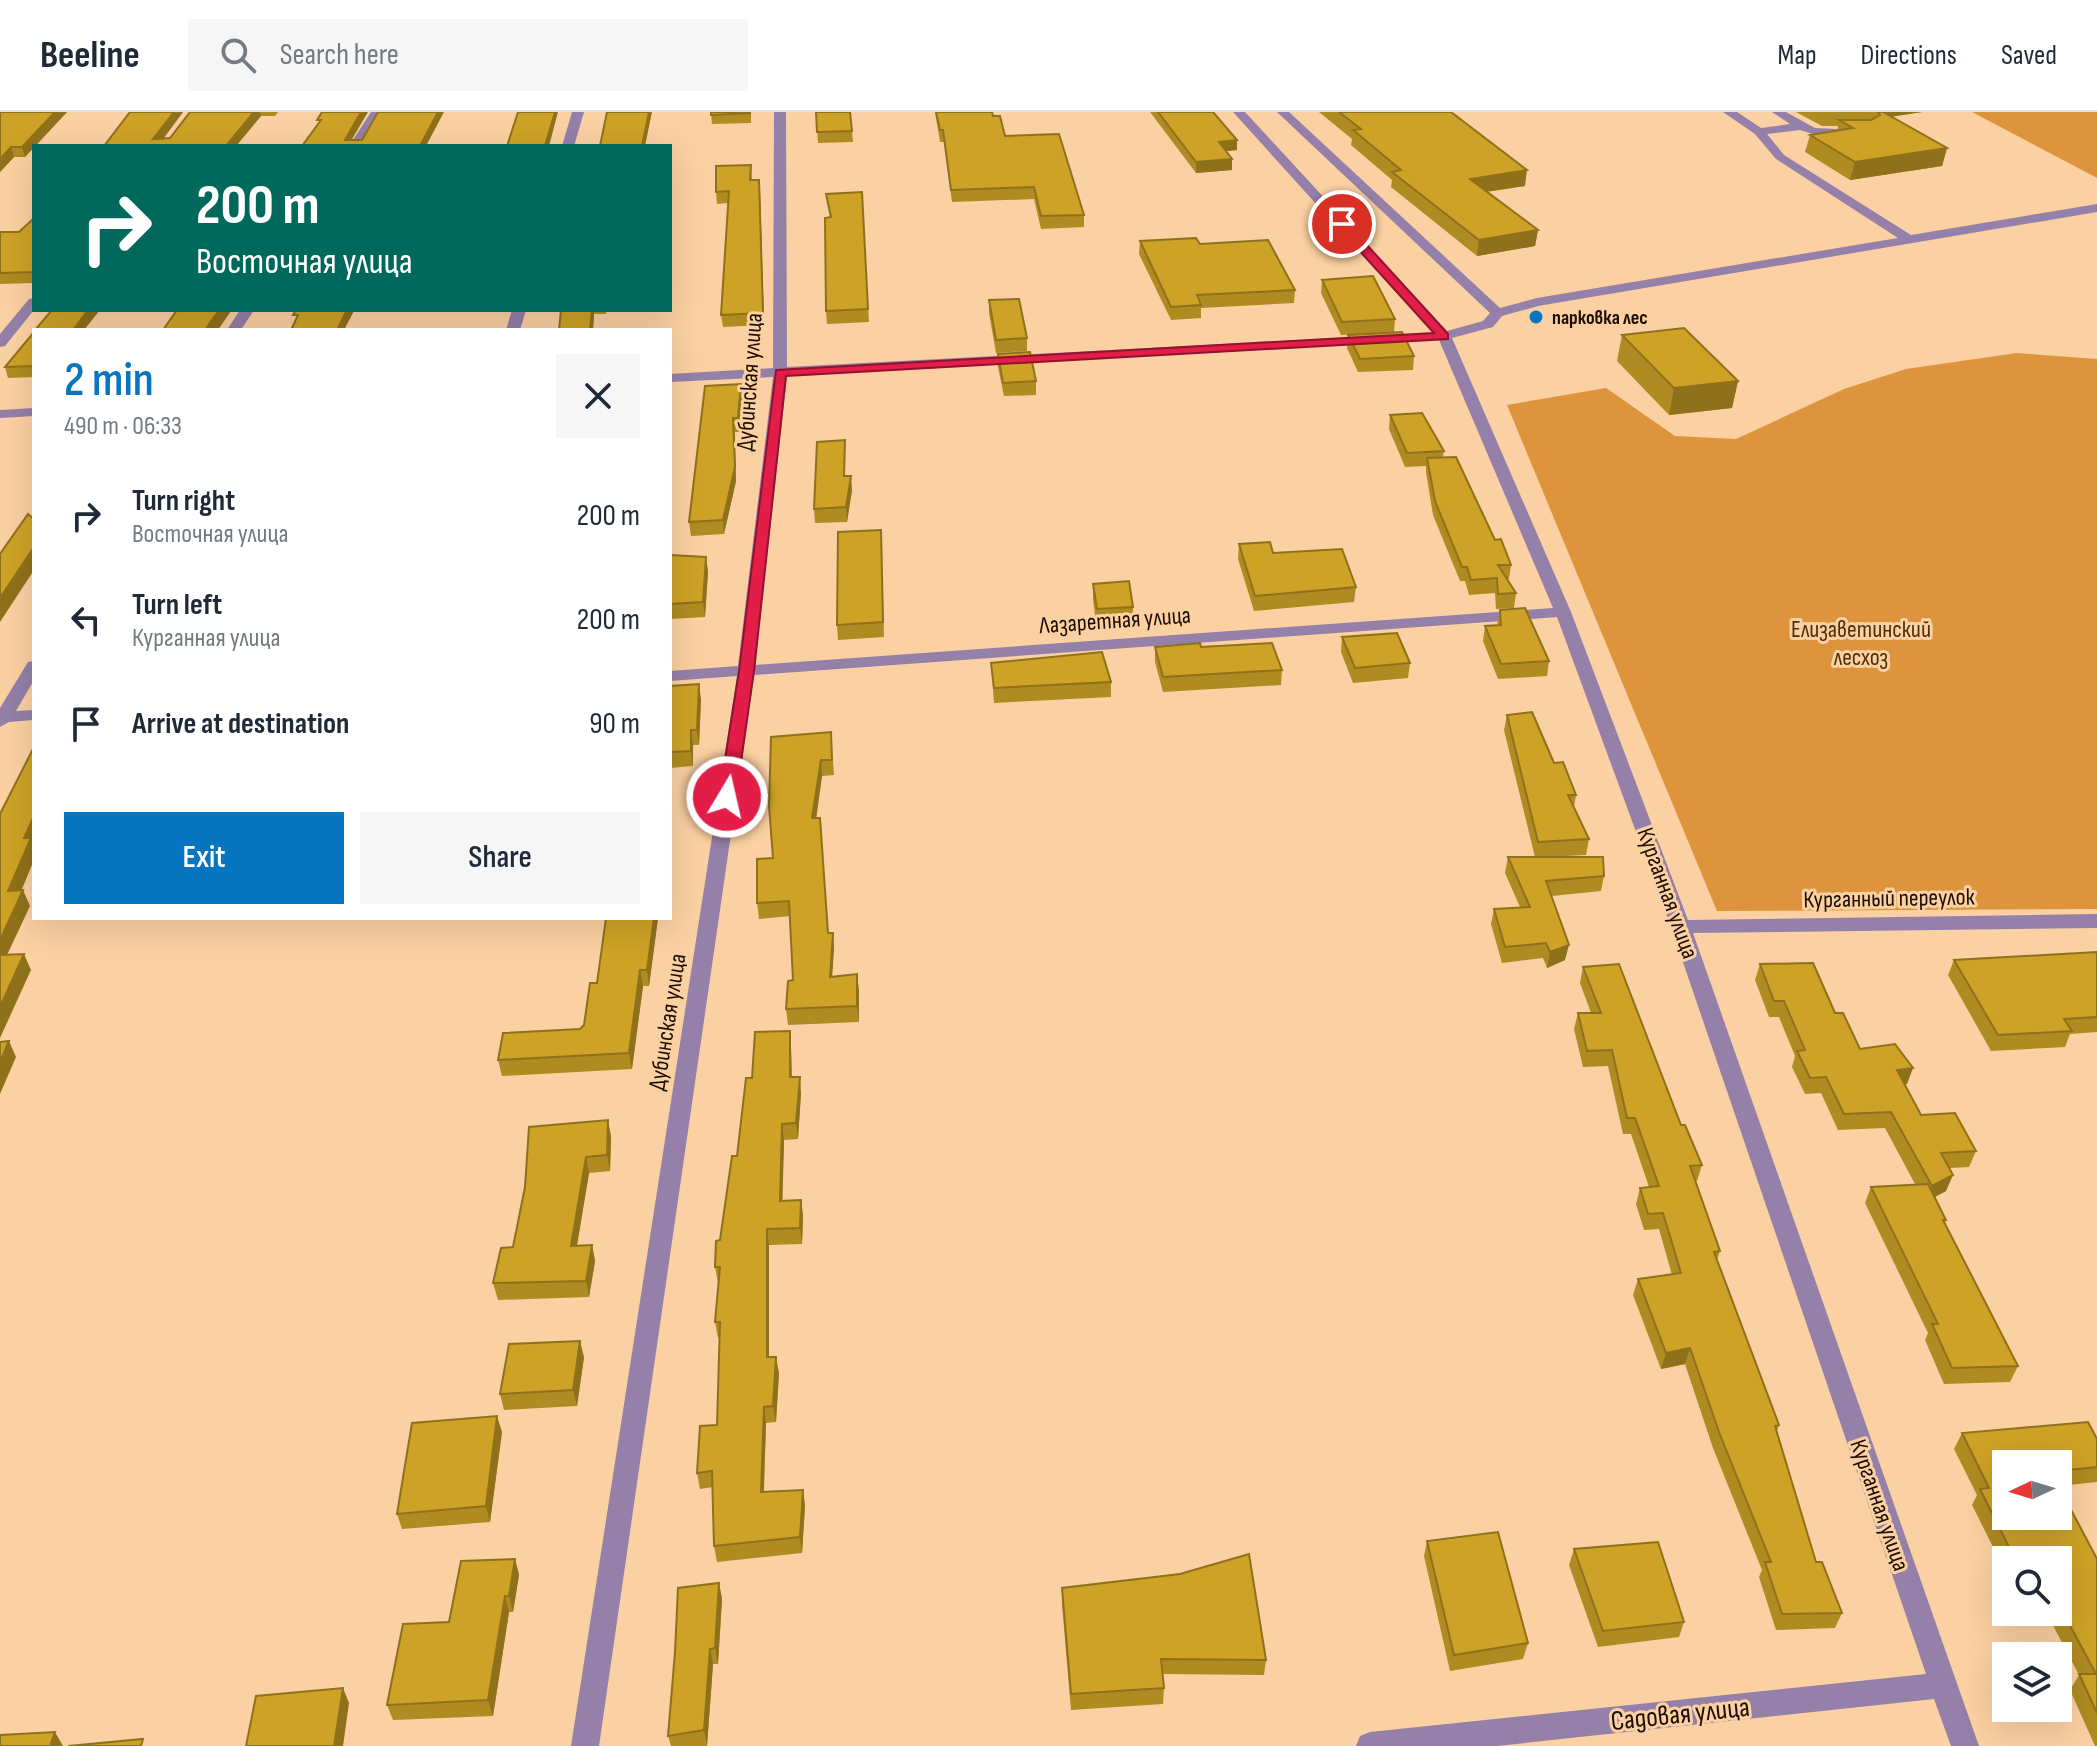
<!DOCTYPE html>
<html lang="en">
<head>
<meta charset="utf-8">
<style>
	:root { --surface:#fff; --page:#f6f6f7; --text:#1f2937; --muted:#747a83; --line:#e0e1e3; --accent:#0775c0 }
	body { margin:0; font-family:"Sofia Sans Condensed",sans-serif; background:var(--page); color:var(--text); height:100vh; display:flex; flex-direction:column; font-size:30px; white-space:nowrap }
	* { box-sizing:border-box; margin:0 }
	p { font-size:26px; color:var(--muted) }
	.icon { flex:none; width:44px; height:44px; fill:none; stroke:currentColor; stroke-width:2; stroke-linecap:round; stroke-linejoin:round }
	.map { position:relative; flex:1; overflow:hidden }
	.drawer { position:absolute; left:32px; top:216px; width:640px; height:592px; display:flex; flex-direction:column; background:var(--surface); border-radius:0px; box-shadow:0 8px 32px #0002 }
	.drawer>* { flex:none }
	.top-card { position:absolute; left:32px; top:32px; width:640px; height:168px; border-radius:0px; box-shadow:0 8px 32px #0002; background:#00695c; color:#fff; overflow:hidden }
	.needle { width:52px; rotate:266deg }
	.buttons { position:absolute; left:1992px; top:1338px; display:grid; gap:16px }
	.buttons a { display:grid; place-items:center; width:80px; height:80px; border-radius:0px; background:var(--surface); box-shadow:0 8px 32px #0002; font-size:40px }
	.pin { position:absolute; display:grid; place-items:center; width:68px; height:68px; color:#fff; margin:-34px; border:4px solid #fff; border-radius:50%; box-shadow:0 2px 8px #0007 }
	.me { position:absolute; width:88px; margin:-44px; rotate:9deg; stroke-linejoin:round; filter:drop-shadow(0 0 6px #0008) }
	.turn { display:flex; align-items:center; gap:28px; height:168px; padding:0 32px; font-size:36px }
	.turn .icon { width:104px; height:104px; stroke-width:2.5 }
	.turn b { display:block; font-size:56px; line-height:68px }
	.round { display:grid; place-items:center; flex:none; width:84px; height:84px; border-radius:0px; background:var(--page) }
	.summary { display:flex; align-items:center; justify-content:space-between; height:136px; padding:0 32px }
	h1 { font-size:48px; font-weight:600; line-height:60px; color:var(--accent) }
	.action { display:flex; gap:16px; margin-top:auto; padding:16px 32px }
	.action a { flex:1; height:92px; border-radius:0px; background:var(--accent); color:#fff; font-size:32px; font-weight:600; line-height:92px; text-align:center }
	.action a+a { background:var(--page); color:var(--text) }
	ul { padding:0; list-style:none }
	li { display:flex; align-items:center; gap:24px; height:104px; padding:0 32px }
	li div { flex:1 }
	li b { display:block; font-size:30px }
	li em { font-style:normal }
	header { display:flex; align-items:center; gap:48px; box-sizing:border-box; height:112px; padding:0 40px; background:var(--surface); border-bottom:2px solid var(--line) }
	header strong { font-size:38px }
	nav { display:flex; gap:44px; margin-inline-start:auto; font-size:28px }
	.search { width:560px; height:72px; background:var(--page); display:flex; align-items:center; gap:20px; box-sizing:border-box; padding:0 28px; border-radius:0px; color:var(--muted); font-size:30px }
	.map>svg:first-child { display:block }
	.green { fill:#de943c }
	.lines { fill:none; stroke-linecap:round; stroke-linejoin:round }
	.minor { fill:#9480a8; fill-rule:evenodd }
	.wall { fill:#b08b21; fill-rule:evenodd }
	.shaded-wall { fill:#90711b }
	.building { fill:#cda226; stroke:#90711b; stroke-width:2 }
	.route { fill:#e11d48; stroke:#92132f; stroke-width:2 }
	.poi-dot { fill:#0775c0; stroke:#fbd0a2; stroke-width:3 }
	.labels { text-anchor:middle; stroke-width:6; stroke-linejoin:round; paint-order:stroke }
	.far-poi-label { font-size:20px; font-weight:bold; fill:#1d0e01; stroke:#fbd0a2; text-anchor:start }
	.street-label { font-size:24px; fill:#1d0e01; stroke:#fbd0a2 }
	.park-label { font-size:24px; fill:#4d2f07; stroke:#fbd0a2 }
	.near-street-label { font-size:28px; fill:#1d0e01; stroke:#fbd0a2 }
</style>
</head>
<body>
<header>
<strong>Beeline</strong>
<div class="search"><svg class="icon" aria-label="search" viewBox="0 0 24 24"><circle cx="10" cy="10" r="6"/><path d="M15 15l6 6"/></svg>Search here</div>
<nav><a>Map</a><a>Directions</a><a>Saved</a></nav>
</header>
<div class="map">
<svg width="2097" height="1634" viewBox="0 0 2097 1634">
	<rect width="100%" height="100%" fill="#fbd0a2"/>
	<path class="green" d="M1972,0H2097V66Z
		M2017,241L2097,247V797L1717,799L1507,293L1606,276L1675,324L1736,327L1844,277L1906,257Z"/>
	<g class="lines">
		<path class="minor" d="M371,0H383L361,34H349Z
			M572,0H584L574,34H562Z
			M774,0H786L787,255L1433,221L1233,0H1245L1447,219L1483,209L1490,201L1277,0H1289L1500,196L1537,186L1898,126L1776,47L1755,22L1723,0H1737L1761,16L1790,12L1772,0H1786L1815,16L1860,18L1862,20L1856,23L1813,22L1800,18L1767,22L1784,43L1911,123L2097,92V100L1538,194L1502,204L1493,215L1452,226L1571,500L1688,808L2097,802V816L1693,821L1979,1634H1951L1934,1587L1497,1634H1356L1360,1624L1370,1620L1926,1562L1671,815L1557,505L754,563L599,1634H571L737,564L670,569V559L738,554L773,265L670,270V262L773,256ZM1439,228L1553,496L755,553L787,264Z
			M34,186V198L5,234L0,235V222L29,187Z
			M240,198H254L241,218H227Z
			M512,198H526L520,218H506Z
			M34,296V304L0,306V298Z
			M34,549V568L16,599L34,598V608L9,610L0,615V596L28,550Z"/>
	</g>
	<path class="wall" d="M0,0H67L25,45H14L0,60Z
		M130,0H183L163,26H170L190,0H278L275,4H261L236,34H104Z
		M711,0H751V11L712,12Z
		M816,0L852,19L853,30L818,31Z
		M935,0H992L1005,24L1084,103V115L1041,117L1034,87L952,90L944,30H940Z
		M1150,0H1213L1237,38L1226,39L1232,58L1196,61Z
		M1319,0H1451L1525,74L1487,80L1538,118L1535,134L1477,144L1391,75L1392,68L1351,33L1352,27Z
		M1796,0H1922L1891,5L1947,36L1942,54L1850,68L1805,40L1810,23L1837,19L1838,14H1822Z
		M751,53L752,68L760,79L764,213L723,215L721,203L728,91L717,92L716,80Z
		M862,80L869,210L827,212L826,199L830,105L826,82Z
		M34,106V171L0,172V120H19Z
		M1140,129L1200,132L1295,178L1294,191L1201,196V206L1171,208L1139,142Z
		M1322,168L1395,207L1394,220L1341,223L1321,181Z
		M989,188L1027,226V239L996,241L989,201Z
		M561,198H607L606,202H594L593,218H559Z
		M34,220V265L8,266L5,255Z
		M1348,223L1414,244L1413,258L1358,260L1347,236Z
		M1622,223L1738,269L1732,296L1669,303L1617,249Z
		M998,242L1036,269V283L1004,284L998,255Z
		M742,285L739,320H735L736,369L724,422L691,424L689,410Z
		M1390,303L1444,339L1443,345L1511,453L1509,467H1507L1516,481L1514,496L1496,497L1495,481L1469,483L1465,469H1460L1433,403L1426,360V354L1405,355L1389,317Z
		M845,328V364L852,378L847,410L815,411L814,397Z
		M882,432L884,525L838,528L837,513Z
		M1239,432L1273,441L1356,475L1354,490L1254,499L1238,447Z
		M670,443L706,445L708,460L705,505L670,507Z
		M1093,472L1133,495V510L1096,511L1093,487Z
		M1500,498L1549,549L1547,564L1498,567L1483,529L1485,514L1497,513Z
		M1342,525L1410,551L1408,566L1353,571L1341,540Z
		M1155,535H1201L1282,558L1281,573L1163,580L1155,550Z
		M991,551L1111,570V585L994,591Z
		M670,574L701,587L699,633H693V654L670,656Z
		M1507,603L1554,651L1576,683L1574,695L1589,727L1586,743L1544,745L1604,764L1601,779L1552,784L1565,848L1547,856L1543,846L1502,851L1491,812L1494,797L1520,795L1505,761L1508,745H1535L1504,618Z
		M831,620L834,663L822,664L816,706L828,821H833L834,836L832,865L859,878V910L788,913L786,897L793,868L790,804L759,807L757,791Z
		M658,806L649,874H643L632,957L502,964L498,948L580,917L584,913L597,871Z
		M2097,840V920L2070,922L2065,935L1991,939L1948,863L1954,848Z
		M1760,852L1835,901L1860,937L1907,972H1905L1921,1003L1976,1039L1969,1055L1949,1056L1946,1079L1935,1085L1946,1108L1945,1111L2018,1254L2010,1270L1944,1272L1925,1228L1928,1221L1865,1091L1871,1075L1915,1072L1885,1016L1838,1018L1821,981L1805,982L1792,955L1795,944L1779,905H1769L1755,868Z
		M1583,855L1681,1013L1702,1053L1697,1069H1696L1720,1139L1717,1148L1779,1313L1777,1319L1816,1450L1842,1501L1835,1516L1776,1518L1759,1465L1762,1458L1713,1336L1685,1252L1661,1257L1633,1183L1638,1167L1672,1163L1659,1117L1644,1118L1636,1092L1640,1076L1649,1075L1631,1022H1623L1608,954L1583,955L1574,917L1578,901H1591L1580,871Z
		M791,935L792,965L801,981L798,1027L784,1028L782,1088H801L803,1104L802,1132L769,1133V1245L779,1261L776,1310L766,1311L764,1379L803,1378L805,1394L802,1441L717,1450L714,1434L713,1375L700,1377L697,1361L717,1313L720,1226H718L715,1210L719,1171H718L715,1155L752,966Z
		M611,1024L610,1059L589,1061L577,1134L592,1133L595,1149L589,1185L498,1188L493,1171L513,1135L525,1075Z
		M584,1245L577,1294L504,1298L500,1282Z
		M502,1320L490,1410L402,1417L397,1402Z
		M1962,1321L2097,1327V1370L2059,1374L2097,1447V1634H2095L2070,1578L2079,1563L2046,1500H2058V1448H2006V1461L1972,1393L1977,1383L1954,1337ZM2006,1352H2058V1404Z
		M1427,1429L1528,1531L1523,1547L1450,1559L1424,1444Z
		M1574,1437L1684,1510L1679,1525L1598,1535L1569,1453Z
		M515,1447L519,1463L513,1500H509L493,1604L393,1608L387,1593L449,1510Z
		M719,1471L722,1487L718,1552H713L707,1634H671L668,1624Z
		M1062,1476L1266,1548L1264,1563L1163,1562L1164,1576L1163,1592L1071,1598L1062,1492Z"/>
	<path class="shaded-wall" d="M55,0H67L25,45L22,35Z
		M174,0H183L158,34L153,27Z
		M254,0H260L261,4L236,34H226Z
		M361,0H368L348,34L345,28Z
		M438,0H444L426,34H420Z
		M555,0H558L549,34H545Z
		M649,0H652L645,34H642Z
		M1878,0H1922L1880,6V3Z
		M1237,28V38L1218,40L1219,30Z
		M11,35L14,45L0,60V47Z
		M1947,36L1942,54L1850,68L1855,50Z
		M1232,47V58L1196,61V50Z
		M1527,58L1525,74L1468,82L1470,67Z
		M759,68L760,79L764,213L763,201Z
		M1538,118L1535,134L1477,144L1479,128Z
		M88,198H100L84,218H73Z
		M219,198L231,199L218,218H205Z
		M347,198H353L354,199L344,218H337Z
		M592,198H594V202L593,218H590Z
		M1738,269L1732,296L1669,303L1674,276Z
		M741,272L742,285L739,320L738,306Z
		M733,306L736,369L724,422L723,408Z
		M851,364L852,378L847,410L846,395Z
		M34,435V458L0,510V486Z
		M706,445L708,460L705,505L703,490Z
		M699,572L701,587L699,633L697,618Z
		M691,618L693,633V654L691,639Z
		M821,648L822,664L814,722L812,706Z
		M34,704V748L15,794L8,779L24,726Z
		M23,778L30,794L0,858V828Z
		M654,806H658L649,874L647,858Z
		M833,821L834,836L831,881L830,865Z
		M1569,833L1565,848L1547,856L1550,840Z
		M24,842L31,858L0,926V895Z
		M640,858L643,874L632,957L629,941Z
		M857,862L859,878V910L857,894Z
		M790,919L791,935L792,981L790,965Z
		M9,929L16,945L0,982V950Z
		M1913,956L1907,972L1892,974L1897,958Z
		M800,965L801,981L798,1027L796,1011Z
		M608,1008L611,1024L610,1059L607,1043Z
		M782,1012L784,1028L782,1105L780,1089Z
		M586,1045L589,1061L574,1150L571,1134Z
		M1953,1063L1946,1079L1925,1090L1932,1074Z
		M801,1088L803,1104L802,1132L800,1116Z
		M767,1117L769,1133V1261L767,1245Z
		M592,1133L595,1149L589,1185L586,1169Z
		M580,1229L584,1245L577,1294L573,1278Z
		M1690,1236L1685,1252L1661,1257L1666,1241Z
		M776,1245L779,1261L776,1310L773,1294Z
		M764,1295L766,1311L763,1395L761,1380Z
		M497,1304L502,1320L490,1410L486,1394Z
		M803,1378L805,1394L802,1441L800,1425Z
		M515,1447L519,1463L513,1500L509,1484Z
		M719,1471L722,1487L718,1552L715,1536Z
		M505,1484L509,1500L493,1604L488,1588Z
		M710,1537L713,1552L707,1634L704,1618Z
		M343,1576L349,1591L343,1634H334Z
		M55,1620L63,1634H50Z"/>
	<path class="building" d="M0,0H55L22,35H11L0,47Z
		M130,0H174L153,27L170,26L190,0H254L226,34H104Z
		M322,0H361L345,28H362L378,0H438L420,34H302L321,8H317Z
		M518,0H555L545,34H507Z
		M607,0H649L642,34H600Z
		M711,0H750V1L711,3Z
		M816,0H850L852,19L817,20Z
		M936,0H992L993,4H1000L1005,24L1059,22L1084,103L1041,104L1034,75L951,78L943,18H940Z
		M1158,0H1213L1237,28L1219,30L1232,47L1196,50Z
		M1339,0H1451L1527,58L1470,67L1538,118L1479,128L1392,60L1401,58L1353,18L1361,17Z
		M1878,0H1883L1947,36L1855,50L1810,23L1853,16L1839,8H1871L1880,3Z
		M751,53L750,68H759L763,201L721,203L729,79L716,80V54Z
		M862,80L868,197L826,199L825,106L831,105L826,82Z
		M34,106V160L0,161V120H19Z
		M1196,126L1200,132L1268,128L1295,178L1197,183L1201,193L1171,195L1140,129Z
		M1373,164L1395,207L1342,210L1322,168Z
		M1019,187L1027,226L996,228L989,188Z
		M52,198H88L73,218H35Z
		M177,198H219L205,218H163Z
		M296,198H347L337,218H291L298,203H293Z
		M561,198H592L590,218H559Z
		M1684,216L1738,269L1674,276L1622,223Z
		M34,220V254L5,255Z
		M1402,220L1414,244L1360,247L1348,223Z
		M1030,240L1036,269L1003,271L998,242Z
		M741,272L738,306H733L735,355L723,408L689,410L705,274Z
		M1422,301L1444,339L1407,341L1390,303Z
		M845,328L844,364H851L846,395L814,397L817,330Z
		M1456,345L1495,428L1501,427L1511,453H1498L1516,481L1498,482L1497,466L1471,468L1467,455H1462L1435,389L1427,346Z
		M28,402L34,407V435L0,486V442Z
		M881,418L883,510L837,513L838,420Z
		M1270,430L1273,441L1342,437L1356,475L1255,484L1239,432Z
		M670,443L706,445L703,490L670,492Z
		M1129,469L1133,495L1097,497L1093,472Z
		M1525,496L1549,549L1501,552L1485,514L1501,513L1500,498Z
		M1397,521L1410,551L1355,556L1342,525Z
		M1200,531L1201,535L1272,531L1282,558L1163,565L1155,535Z
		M1102,540L1111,570L994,576L991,551Z
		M699,572L697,618H691V639L670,640V574Z
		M1532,600L1554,651L1563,650L1576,683H1568L1589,727L1538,730L1507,603Z
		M831,620L832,648H821L812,706H820L828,821H833L830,865L857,862V894L786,897L788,869L793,868L789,789L757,791V747L773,746L769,694L771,625Z
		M34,635V704L24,726H31L8,779L23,778L0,828V702Z
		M1508,745H1603L1604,764L1546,769L1569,833L1550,840L1546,831L1505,835L1494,797L1530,795Z
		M606,806H654L647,858H640L629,941L498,948L503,921L580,917L584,913L590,871H597Z
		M2097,840V905L2064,907L2072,919L1998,923L1954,848Z
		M24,842L0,895V843Z
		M1813,851L1835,901H1843L1860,937L1895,932L1913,956L1897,958L1921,1003L1955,1001L1976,1039L1941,1041L1953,1063L1932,1074L1891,1000L1844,1002L1826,965L1810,966L1797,939L1805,938L1784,889H1774L1760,852Z
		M1619,852L1681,1013H1685L1702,1053L1690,1054L1720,1139L1714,1140L1779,1313L1775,1314L1816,1450H1822L1842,1501L1782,1502L1765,1450H1771L1719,1320L1690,1236L1666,1241L1638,1167L1681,1161L1663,1101L1648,1102L1640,1076L1659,1074L1635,1006H1627L1612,938L1587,939L1578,901H1601L1583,855Z
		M790,919V965H800L796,1011L782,1012L780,1089L801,1088L800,1116L767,1117V1245H776L773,1294L764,1295L761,1380L803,1378L800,1425L714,1434L712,1359L697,1361L700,1314L717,1313L720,1210H715L720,1155H715L716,1129L720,1128L732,1044H737L746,966H752L755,920Z
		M9,929L0,950V930Z
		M608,1008L607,1043L586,1045L571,1134L592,1133L586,1169L493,1171L501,1136L513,1135L525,1075L529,1015Z
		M1928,1072L1946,1108H1943L2018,1254L1952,1256L1932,1212H1938L1871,1075Z
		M580,1229L573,1278L500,1282L509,1232Z
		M497,1304L486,1394L397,1402L412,1311Z
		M2088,1310L2097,1327V1355L2058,1359V1352H2006V1404H2058V1373L2097,1447V1601L2079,1562H2096L2058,1491V1448H2035L2034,1446L2015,1447L1980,1377L1989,1376L1962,1321Z
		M1498,1420L1528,1531L1454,1543L1427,1429Z
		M1658,1430L1684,1510L1603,1519L1574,1437Z
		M1249,1442L1266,1548L1161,1547L1164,1576L1071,1582L1062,1476L1180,1462Z
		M515,1447L509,1484H505L488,1588L387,1593L403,1512L449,1510L461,1449Z
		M719,1471L715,1536L710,1537L704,1618L668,1624L675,1540L678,1476Z
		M343,1576L334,1634H246L256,1584Z
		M55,1620L50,1634H0V1623Z
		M143,1627L141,1634H68Z"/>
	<path class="route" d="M1338,110H1346L1448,222V227L786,264L754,559L736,685L727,691L721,689L719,685L739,559L776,258L1434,221L1338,115Z"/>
	<circle class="poi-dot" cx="1536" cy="205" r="8"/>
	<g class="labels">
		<g class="far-poi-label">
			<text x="1552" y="212">парковка лес</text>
		</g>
		<g class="street-label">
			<text transform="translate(749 270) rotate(-86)" y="8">Дубинская улица</text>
			<text transform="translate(1115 508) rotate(-4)" y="8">Лазаретная улица</text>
			<text transform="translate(1668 781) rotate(70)" y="8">Курганная улица</text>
			<text transform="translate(1889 786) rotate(-1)" y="8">Курганный переулок</text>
			<text transform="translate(667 910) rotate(-81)" y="8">Дубинская улица</text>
			<text transform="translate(1880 1393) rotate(71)" y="8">Курганная улица</text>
		</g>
		<g class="park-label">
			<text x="1861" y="525">Елизаветинский<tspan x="1861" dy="28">лесхоз</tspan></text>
		</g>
		<g class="near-street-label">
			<text transform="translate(1680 1601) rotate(-6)" y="10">Садовая улица</text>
		</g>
	</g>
</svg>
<div class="buttons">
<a><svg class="needle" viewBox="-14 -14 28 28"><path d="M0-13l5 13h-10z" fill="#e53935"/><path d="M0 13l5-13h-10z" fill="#747a83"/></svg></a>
<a><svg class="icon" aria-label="search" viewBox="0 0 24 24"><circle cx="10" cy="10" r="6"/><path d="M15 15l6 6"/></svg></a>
<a><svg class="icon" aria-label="layers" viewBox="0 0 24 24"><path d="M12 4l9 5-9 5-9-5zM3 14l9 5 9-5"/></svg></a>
</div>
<div class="pin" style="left:1342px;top:112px;background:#d93025"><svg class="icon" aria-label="arrive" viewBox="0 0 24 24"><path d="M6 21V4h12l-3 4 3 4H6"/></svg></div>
<svg class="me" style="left:727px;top:685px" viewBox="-20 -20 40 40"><circle r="17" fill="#e11d48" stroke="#fff" stroke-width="3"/><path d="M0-11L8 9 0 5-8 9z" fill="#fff"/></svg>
<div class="top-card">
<div class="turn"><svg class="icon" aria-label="right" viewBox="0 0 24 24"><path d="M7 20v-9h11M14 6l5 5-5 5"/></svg><div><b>200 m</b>Восточная улица</div></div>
</div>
<section class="drawer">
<div class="summary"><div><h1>2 min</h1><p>490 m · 06:33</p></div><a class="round"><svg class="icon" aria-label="close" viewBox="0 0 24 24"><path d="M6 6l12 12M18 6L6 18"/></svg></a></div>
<ul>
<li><svg class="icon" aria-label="right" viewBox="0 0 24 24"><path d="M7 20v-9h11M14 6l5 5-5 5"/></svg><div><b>Turn right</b><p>Восточная улица</p></div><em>200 m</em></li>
<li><svg class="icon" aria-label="left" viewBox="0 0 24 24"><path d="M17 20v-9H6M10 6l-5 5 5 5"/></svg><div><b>Turn left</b><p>Курганная улица</p></div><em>200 m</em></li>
<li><svg class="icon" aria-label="arrive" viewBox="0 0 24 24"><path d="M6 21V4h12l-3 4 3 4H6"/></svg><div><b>Arrive at destination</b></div><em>90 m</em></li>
</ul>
<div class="action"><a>Exit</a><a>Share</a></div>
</section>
</div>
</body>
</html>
